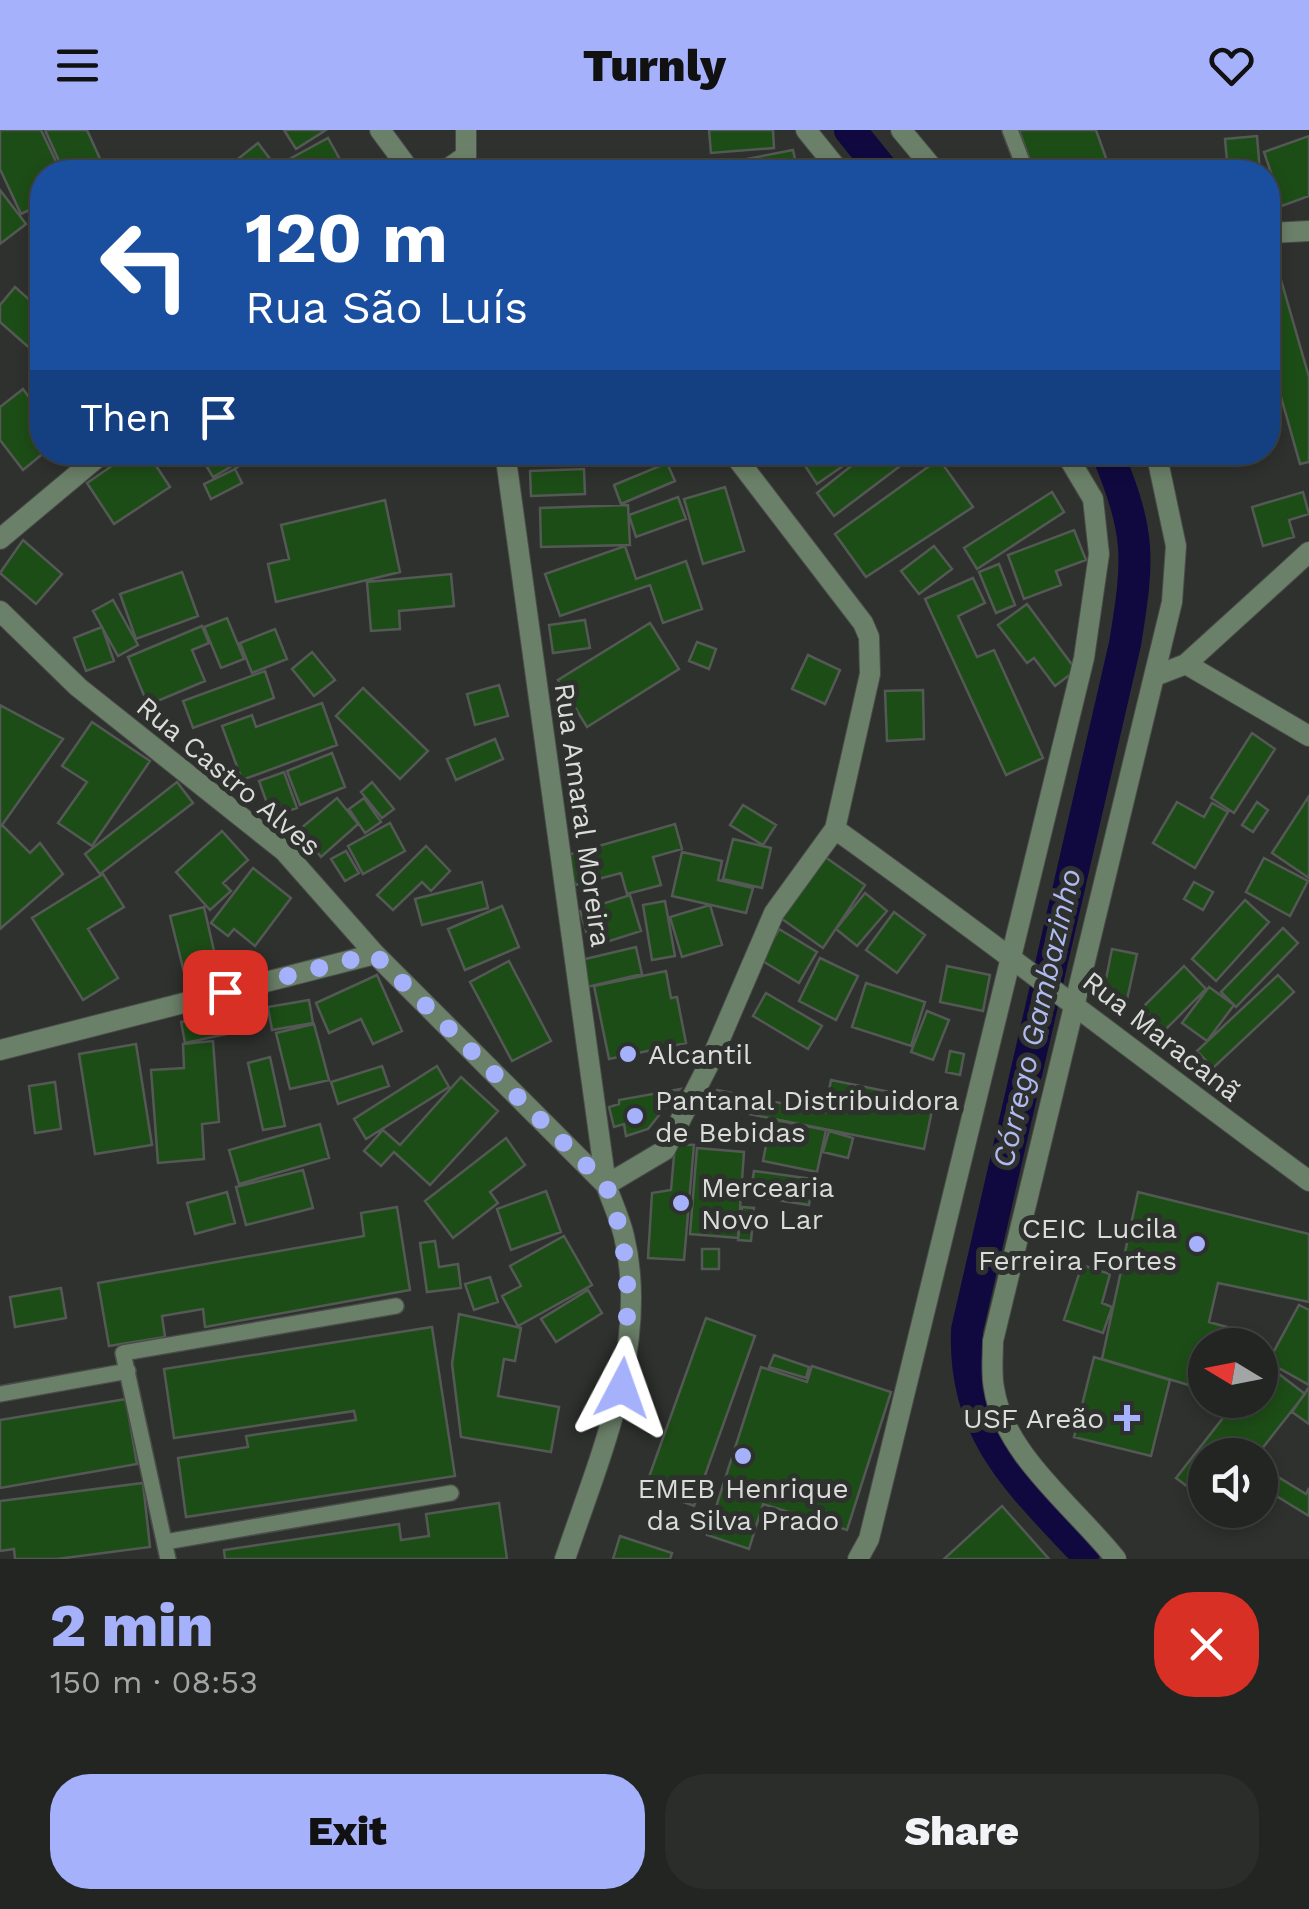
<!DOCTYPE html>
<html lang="en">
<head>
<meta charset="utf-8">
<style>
	:root { --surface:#222522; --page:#2a2d2a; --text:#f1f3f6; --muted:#a2a5a5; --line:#3f4240; --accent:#a6b1fc }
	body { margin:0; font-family:"Work Sans",sans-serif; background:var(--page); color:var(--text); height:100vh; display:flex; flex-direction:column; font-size:38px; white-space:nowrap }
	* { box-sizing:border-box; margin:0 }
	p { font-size:32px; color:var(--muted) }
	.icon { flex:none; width:55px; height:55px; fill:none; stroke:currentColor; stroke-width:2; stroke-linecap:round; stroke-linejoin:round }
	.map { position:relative; height:1429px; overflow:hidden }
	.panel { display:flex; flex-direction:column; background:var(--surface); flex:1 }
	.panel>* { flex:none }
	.guide { position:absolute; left:30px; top:30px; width:1250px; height:305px; border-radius:40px; box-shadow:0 5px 15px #0003,0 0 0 2px var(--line); background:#1a4fa0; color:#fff; overflow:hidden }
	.needle { width:65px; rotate:280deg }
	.fabs { position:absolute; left:1188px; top:1198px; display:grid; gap:20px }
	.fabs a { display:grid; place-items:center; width:90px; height:90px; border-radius:50%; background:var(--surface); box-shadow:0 5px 15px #0003,0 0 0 2px var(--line); font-size:50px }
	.pin { position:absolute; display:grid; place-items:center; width:85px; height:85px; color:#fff; margin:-42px; border-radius:20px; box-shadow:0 5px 15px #0006 }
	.me { position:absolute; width:110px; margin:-55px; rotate:4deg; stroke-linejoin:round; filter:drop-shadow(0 0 8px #0008) }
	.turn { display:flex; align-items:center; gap:35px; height:210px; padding:0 50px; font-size:45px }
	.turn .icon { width:130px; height:130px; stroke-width:2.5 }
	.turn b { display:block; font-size:70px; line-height:85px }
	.then { display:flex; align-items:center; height:95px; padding:0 50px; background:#0003; gap:20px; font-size:38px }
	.round { display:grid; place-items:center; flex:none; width:105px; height:105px; border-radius:40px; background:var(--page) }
	.headline { display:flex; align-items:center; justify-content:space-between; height:170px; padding:0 50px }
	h1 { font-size:60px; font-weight:800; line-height:75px; color:var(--accent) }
	.primary-button { display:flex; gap:20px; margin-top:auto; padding:20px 50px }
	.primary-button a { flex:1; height:115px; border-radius:40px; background:var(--accent); color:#111; font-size:40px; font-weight:800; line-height:115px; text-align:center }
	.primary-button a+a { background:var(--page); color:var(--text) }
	header { display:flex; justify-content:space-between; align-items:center; height:130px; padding:0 50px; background:var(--accent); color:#111; font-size:45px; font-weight:800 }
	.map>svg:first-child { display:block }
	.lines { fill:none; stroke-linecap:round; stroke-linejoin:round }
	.canal { stroke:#0f0940; stroke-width:32 }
	.building { fill:#1d4d17; stroke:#555955; stroke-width:2.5 }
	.service-casing { stroke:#4a4c4a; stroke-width:18 }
	.minor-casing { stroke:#4a4c4a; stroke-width:22 }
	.tertiary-casing { stroke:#4a4c4a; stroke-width:22 }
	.service { stroke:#6b8068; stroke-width:15 }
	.minor { stroke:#6b8068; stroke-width:20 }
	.tertiary { stroke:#6b8068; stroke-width:20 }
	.route { stroke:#a6b1fc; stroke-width:18; stroke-dasharray:0 32.4 }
	.poi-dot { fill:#a6b1fc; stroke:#2e312e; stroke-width:4 }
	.labels { text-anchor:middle; stroke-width:10; stroke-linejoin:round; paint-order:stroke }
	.street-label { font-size:28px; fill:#dadcda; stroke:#2e312e }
	.poi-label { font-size:28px; fill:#dadcda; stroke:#2e312e; text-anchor:start }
	.water-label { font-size:30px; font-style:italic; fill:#b1baf0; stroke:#2e312e }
</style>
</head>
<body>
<header><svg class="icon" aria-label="menu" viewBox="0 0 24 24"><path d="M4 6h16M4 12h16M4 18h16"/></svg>Turnly<svg class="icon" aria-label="heart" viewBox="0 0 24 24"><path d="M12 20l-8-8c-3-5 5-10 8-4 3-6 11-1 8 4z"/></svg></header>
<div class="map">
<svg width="1309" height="1429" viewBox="0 0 1309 1429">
	<rect width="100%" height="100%" fill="#2e312e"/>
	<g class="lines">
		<path class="canal" d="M850,0L884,42
			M1084,1422C1018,1351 963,1303 967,1200L1125,514C1139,428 1141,405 1107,322"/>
	</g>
	<path class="building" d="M0,0H41L61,42H42V74L21,84L0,39Z
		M45,0H87L101,31L64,42Z
		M284,0H326L296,19Z
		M709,0H773L774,18L711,23Z
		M1019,0H1096L1111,42H1034Z
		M1257,6L1260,42H1228L1225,9Z
		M1309,6V66L1282,76L1264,22Z
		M328,8L347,42H290L284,32Z
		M258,13L280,42H228L225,39Z
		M793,20L798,42H750L747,29Z
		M0,60L26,94L0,114Z
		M1279,143L1309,247V332L1300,334L1268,221V146Z
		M15,157L42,181V229L0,192V175Z
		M23,259L42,285L45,322L23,340L0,310V277Z
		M132,322H147L170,357L114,394L87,353Z
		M198,322H224L232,336L213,347Z
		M226,322H261L236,338Z
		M525,322H637V324L525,328Z
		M796,322H863L817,354Z
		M869,322H902L908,330L834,386L817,363Z
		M939,329L973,377L866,447L835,404Z
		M667,333L675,351L621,374L614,355Z
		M235,339L242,353L211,369L204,354Z
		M584,339L585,364L531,366L530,341Z
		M725,357L744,421L703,434L684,369Z
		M1052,362L1064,382L977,439L964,418Z
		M1303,362L1309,384L1289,390L1294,407L1263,416L1252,377Z
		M678,367L686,389L636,407L629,385Z
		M385,370L400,442L276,472L268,434L289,429L281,395Z
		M628,375L630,415L541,417L540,378Z
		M1074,400L1086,430L1056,441L1061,455L1024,469L1008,425Z
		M23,410L62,444L36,474L0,443Z
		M625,416L636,449L686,431L702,479L663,493L650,455L560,486L545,444Z
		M934,416L952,439L919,464L901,441Z
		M999,434L1015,475L996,483L979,442Z
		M182,442L198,486L136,509L120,464Z
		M451,444L454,476L399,481L400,499L371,501L367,452Z
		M973,448L985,473L958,486L977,527L994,520L1043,628L1006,645L925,469Z
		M113,470L138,515L118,526L93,481Z
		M1027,474L1076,540L1055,556L1034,528L1027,533L998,495Z
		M227,488L244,529L221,538L204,497Z
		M585,490L590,518L553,523L549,495Z
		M650,493L679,539L587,597L558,550Z
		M202,496L209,513L192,520L205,551L148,575L128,527Z
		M102,497L114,531L86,541L74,508Z
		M275,499L287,529L252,543L240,513Z
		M697,512L716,519L709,539L689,531Z
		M312,522L335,550L314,566L292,539Z
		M808,525L840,540L825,574L792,559Z
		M265,541L274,568L193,598L183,571Z
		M499,555L508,586L475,595L467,564Z
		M363,558L428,621L400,649L336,586Z
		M923,560L924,609L887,611L885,561Z
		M322,573L337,615L242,650L222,596L252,585L256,597Z
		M0,575L63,609L2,695L30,723L40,713L63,744L0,799Z
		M92,592L150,631L92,716L58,693L87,652L62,636Z
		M1252,603L1275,619L1234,683L1211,668Z
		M495,609L503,629L456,650L447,629Z
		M332,623L345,657L300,675L287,641Z
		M284,642L297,678L272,687L259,651Z
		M177,652L193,673L100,744L85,724Z
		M372,652L394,679L382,688L361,662Z
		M1309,666V748L1272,723Z
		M337,668L358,694L321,727L299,700Z
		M364,668L381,692L365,703L349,679Z
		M1177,672L1204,687L1212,673L1228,682L1195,738L1153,713Z
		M1257,672L1268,680L1253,702L1242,695Z
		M743,675L776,695L763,715L730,695Z
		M390,693L405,721L363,744L348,716Z
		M675,694L682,719L653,727L661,755L627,764L621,743L575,755L567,725Z
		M222,701L248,730L223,753L231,761L210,780L176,742Z
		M733,709L771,718L762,758L723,749Z
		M426,716L450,741L431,761L422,752L393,780L377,765Z
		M346,721L359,743L345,751L331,729Z
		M682,722L722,731L718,750L753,758L746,783L672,766Z
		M818,722L865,755L823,818L775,784Z
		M1264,728L1308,751L1290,786L1246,762Z
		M253,738L291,768L255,816L234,799L228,806L211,793Z
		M103,744L124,777L88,799L118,848L83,870L32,788Z
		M482,752L488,778L422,795L415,769Z
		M1194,752L1213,762L1203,780L1184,769Z
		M865,763L887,781L857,816L836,799Z
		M630,765L641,801L591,817L580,781Z
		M1245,770L1269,792L1216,851L1192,829Z
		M665,771L675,826L652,830L643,775Z
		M710,775L722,815L682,827L670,787Z
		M502,776L519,817L465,840L448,799Z
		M204,777L217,834L184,842L170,786Z
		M894,782L925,805L897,843L866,820Z
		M1283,798L1298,813L1236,877L1221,862Z
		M779,799L817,822L799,853L761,830Z
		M636,817L642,844L587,857L581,830Z
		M1112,819L1137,824L1126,874L1102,869Z
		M820,828L858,846L836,890L799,871Z
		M509,831L551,911L512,931L470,852Z
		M947,836L990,845L983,881L940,872Z
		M1184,836L1206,859L1164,901L1142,878Z
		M666,841L671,868L677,867L686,913L609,929L594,856Z
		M377,845L402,901L373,914L361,889L329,903L316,873Z
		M1278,845L1294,862L1213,938L1197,921Z
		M866,853L925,872L911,916L852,897Z
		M1209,857L1234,875L1207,911L1182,893Z
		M766,863L822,896L808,919L753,886Z
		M309,870L313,893L272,900L268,877Z
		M236,880L240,901L185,913L181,892Z
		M927,881L949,890L933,930L911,922Z
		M314,894L329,950L290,959L276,903Z
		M213,911L219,992L202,994L204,1029L158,1033L151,940L184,938L183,914Z
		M136,914L152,1015L95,1024L79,924Z
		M950,921L964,924L960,945L946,942Z
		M270,927L285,996L263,1000L248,933Z
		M382,936L389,956L338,974L331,952Z
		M437,936L449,957L366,1009L354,989Z
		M461,947L498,981L430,1055L394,1022L381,1036L364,1021L383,1000L400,1015Z
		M831,950L934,971L924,1019L714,977L717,960L825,982Z
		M55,952L61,999L35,1003L29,956Z
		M680,959L648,999L626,1006L624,994L614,997L609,977L619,974V970Z
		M771,989L826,1000L817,1042L763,1031Z
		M320,994L329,1028L239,1054L229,1020Z
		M829,1001L853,1008L848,1028L823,1022Z
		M506,1008L525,1035L490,1062L498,1073L453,1108L425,1071Z
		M675,1014L694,1015L684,1130L648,1128L652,1063L671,1060Z
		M697,1018L744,1022L738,1108L690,1104Z
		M303,1040L313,1078L246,1095L236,1057Z
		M754,1041L813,1049L809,1075L750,1066Z
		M546,1061L561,1102L511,1120L497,1079Z
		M227,1062L235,1093L195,1104L187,1073Z
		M1138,1062L1309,1104V1172L1218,1153L1209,1192L1241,1201L1238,1215H1205V1260L1102,1229Z
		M397,1077L410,1160L205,1197L203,1179L162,1186L165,1207L109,1216L98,1153L364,1106L361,1083Z
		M742,1077L754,1078L751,1111L738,1110Z
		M564,1106L592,1155L518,1196L502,1166L521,1156L510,1136Z
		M435,1111L439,1137L458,1134L461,1158L427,1162L420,1113Z
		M702,1119H719V1139H702Z
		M1082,1135L1110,1144L1102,1173L1112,1177L1103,1203L1064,1190Z
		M490,1147L498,1172L474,1180L465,1154Z
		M61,1158L66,1188L15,1197L10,1167Z
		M588,1160L602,1183L556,1212L541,1189Z
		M1299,1175L1309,1180V1255L1268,1232Z
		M459,1184L521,1198L515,1231L504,1229L498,1266L559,1277L551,1322L461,1307L452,1234Z
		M706,1188L755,1206L694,1376L645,1358Z
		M432,1197L455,1346L186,1387L178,1328L248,1317L246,1306L356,1290L354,1281L174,1308L164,1239Z
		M774,1225L809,1237L806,1248L769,1237Z
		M1094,1227L1170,1250L1151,1326L1074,1307Z
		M812,1236L891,1262L847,1400L763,1374L749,1419L707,1405L761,1237L807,1252Z
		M1279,1244L1305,1264L1257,1325H1205V1370L1176,1348L1237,1270H1260V1245L1271,1254Z
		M1309,1257V1294L1292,1282Z
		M126,1269L137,1334L0,1358V1290Z
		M1260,1336L1306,1364L1309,1358V1386L1260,1356Z
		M143,1353L150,1417L57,1429H15L14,1419L0,1421V1371Z
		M499,1373L507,1429H225L224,1420L399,1394L401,1410L429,1406L426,1384Z
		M1002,1376L1049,1429H944Z
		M620,1406L672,1423L670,1429H613Z"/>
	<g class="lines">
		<defs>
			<path id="service" d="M1010,0L1026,42
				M0,1264L128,1241
				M165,1412L451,1363
				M168,1429L123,1223L396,1176"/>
			<path id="minor" d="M380,0L411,42
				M466,0V42
				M443,42L466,26
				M1268,103L1309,101
				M505,322L606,1055
				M0,409L104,322
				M0,481L78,557L284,721L375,824L606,1055C612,1072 620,1089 624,1106C650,1215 599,1328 565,1429
				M1186,534L1309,606
				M1155,546L1186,534L1309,422
				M835,699C996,814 1150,934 1309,1051
				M0,920L375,824
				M606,1055L665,1020L710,932L774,783L835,699L870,544L869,507L863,493L732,322"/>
			<path id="tertiary" d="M806,0L840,42
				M901,0L936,42
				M858,1429L869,1409L1084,528L1099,424L1093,369L1065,322
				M1116,1429C1077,1379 1004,1325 994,1258C991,1243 993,1226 993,1211L1172,472L1176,416L1156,322"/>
		</defs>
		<use href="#service" class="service-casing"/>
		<use href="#minor" class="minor-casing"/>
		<use href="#tertiary" class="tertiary-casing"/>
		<use href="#service" class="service"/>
		<use href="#minor" class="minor"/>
		<use href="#tertiary" class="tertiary"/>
	</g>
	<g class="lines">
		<path class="route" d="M225,862L374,824L606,1055C635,1133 628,1178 622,1258"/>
	</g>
	<g class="poi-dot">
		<circle cx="628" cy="924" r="10"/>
		<circle cx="635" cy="986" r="10"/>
		<circle cx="681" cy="1073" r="10"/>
		<circle cx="1197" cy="1114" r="10"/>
		<path d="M1122 1273h10v10h10v10h-10v10h-10v-10h-10v-10h10z"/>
		<circle cx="743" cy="1326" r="10"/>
	</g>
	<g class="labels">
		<g class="street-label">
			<text transform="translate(229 646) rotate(40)" y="10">Rua Castro Alves</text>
			<text transform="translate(583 685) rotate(82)" y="10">Rua Amaral Moreira</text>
			<text transform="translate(1162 906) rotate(38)" y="10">Rua Maracanã</text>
		</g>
		<g class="poi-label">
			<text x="648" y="934">Alcantil</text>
			<text x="655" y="980">Pantanal Distribuidora<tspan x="655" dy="32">de Bebidas</tspan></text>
			<text x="701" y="1067">Mercearia<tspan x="701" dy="32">Novo Lar</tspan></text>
			<text x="1177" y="1108" text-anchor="end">CEIC Lucila<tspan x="1177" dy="32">Ferreira Fortes</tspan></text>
			<text x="1104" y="1298" text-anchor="end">USF Areão</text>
			<text x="743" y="1368" text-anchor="middle">EMEB Henrique<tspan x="743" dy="32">da Silva Prado</tspan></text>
		</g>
		<g class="water-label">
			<text transform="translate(1037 888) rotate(-77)" y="10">Córrego Gambazinho</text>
		</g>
	</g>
</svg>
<div class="fabs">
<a><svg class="needle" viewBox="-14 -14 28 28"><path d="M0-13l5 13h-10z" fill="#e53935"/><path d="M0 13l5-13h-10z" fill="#a2a5a5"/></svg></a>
<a><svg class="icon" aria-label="sound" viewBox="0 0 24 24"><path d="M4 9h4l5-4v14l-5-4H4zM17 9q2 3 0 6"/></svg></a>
</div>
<div class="pin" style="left:225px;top:862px;background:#d93025"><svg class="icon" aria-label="arrive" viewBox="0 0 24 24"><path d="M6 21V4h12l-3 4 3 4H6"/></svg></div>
<svg class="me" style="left:622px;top:1258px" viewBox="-20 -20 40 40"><path d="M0-17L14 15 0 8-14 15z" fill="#a6b1fc" stroke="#fff" stroke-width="4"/></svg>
<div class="guide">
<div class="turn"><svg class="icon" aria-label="left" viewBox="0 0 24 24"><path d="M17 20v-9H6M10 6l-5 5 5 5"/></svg><div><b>120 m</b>Rua São Luís</div></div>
<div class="then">Then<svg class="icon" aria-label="arrive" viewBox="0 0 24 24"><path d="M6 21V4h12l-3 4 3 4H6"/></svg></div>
</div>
</div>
<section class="panel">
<div class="headline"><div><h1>2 min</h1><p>150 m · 08:53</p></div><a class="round" style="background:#d93025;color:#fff"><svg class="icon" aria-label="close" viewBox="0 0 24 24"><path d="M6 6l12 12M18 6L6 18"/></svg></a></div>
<div class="primary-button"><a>Exit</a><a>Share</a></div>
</section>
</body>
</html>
